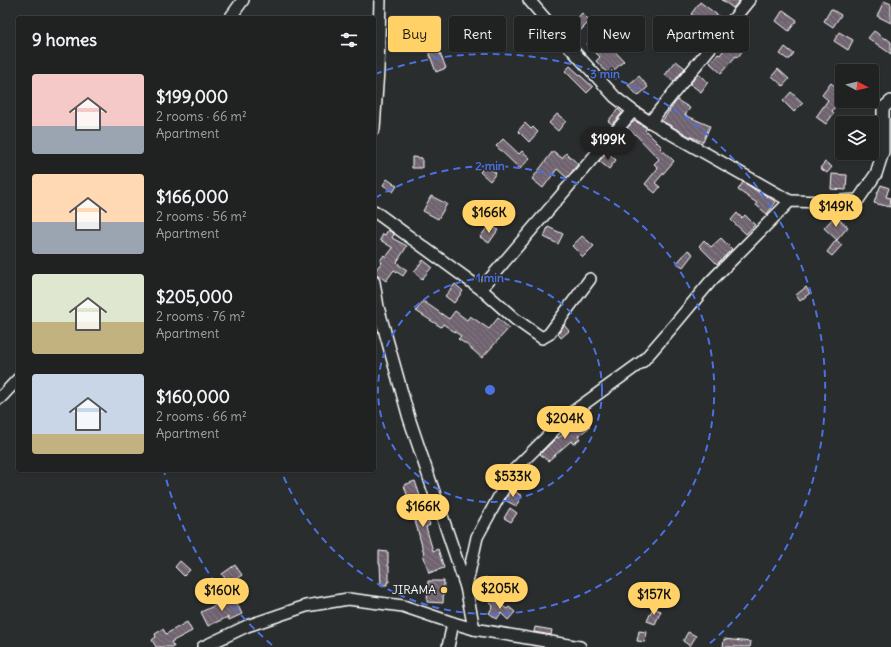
<!DOCTYPE html>
<meta charset="utf-8">
<style>
body{margin:0;font-family:Delius,sans-serif;background:#282a2a;color:#f1f3f6;height:100vh;display:flex;flex-direction:column;font-size:15px;white-space:nowrap}
*{box-sizing:border-box;margin:0}
p{font-size:13px;color:#a2a4a5}
.icon{flex:none;width:22px;height:22px;fill:none;stroke:currentColor;stroke-width:2;stroke-linecap:round;stroke-linejoin:round}
.map{position:relative;flex:1;overflow:hidden}
.drawer{position:absolute;left:16px;top:16px;width:360px;height:456px;display:flex;flex-direction:column;background:#202222;border-radius:4px;box-shadow:0 1px 3px #0004,0 0 0 1px #3d3f40}
.drawer>*{flex:none}
.top-card{position:absolute;left:388px;top:16px;width:380px;height:36px;display:flex;gap:8px}
.needle{width:26px;rotate:97deg}
.buttons{position:absolute;left:835px;top:64px;display:grid;gap:8px}
.buttons a{display:grid;place-items:center;width:44px;height:44px;border-radius:4px;background:#202222;box-shadow:0 1px 3px #0004,0 0 0 1px #3d3f40;font-size:20px}
.price{position:absolute;translate:-50% -34px;padding:0 9px;border-radius:14px;background:#ffd166;color:#111;font-size:13px;line-height:26px;filter:drop-shadow(0 1px 2px #0008)}
.price::after{content:'';position:absolute;left:50%;top:24px;width:12px;height:9px;margin-left:-6px;background:inherit;clip-path:polygon(0 0,100% 0,50% 100%)}
.price.active{background:#222;color:#fff}
ul{padding:0;list-style:none}
li{display:flex;align-items:center;gap:12px;height:100px;padding:0 16px}
li span{display:grid;place-items:center;flex:none;width:112px;height:80px;border-radius:4px;color:#555}
li>.icon{margin-inline-start:auto}
span .icon{width:48px;height:48px;fill:#fffc;stroke-width:1}
li b{font-size:17px}
h2{display:flex;justify-content:space-between;align-items:center;height:48px;padding:0 16px;font-size:17px}
.tag{padding:0 14px;border-radius:4px;background:#202222;box-shadow:0 1px 3px #0004,0 0 0 1px #3d3f40;font-size:14px;line-height:36px}
.tag.active{background:#ffd166;color:#111}
.map>svg:first-child{display:block}
</style>
<div class="map">
<svg width="891" height="647" viewBox="0 0 891 647">
<defs>
<pattern id="building-back-hatch" width="6" height="6" patternUnits="userSpaceOnUse"><rect width="6" height="6" fill="#706370"/><path d="M-1 5l2 2M0 0l6 6M5-1l2 2" fill="none" stroke="#857a85"/></pattern>
</defs>
<rect width="100%" height="100%" fill="#2a2d2e"/>
<filter id="ink" filterUnits="userSpaceOnUse"><feTurbulence type="fractalNoise" baseFrequency=".025" numOctaves="2"/><feDisplacementMap in="SourceGraphic" scale="8" xChannelSelector="R" yChannelSelector="G"/><feConvolveMatrix kernelMatrix="1 2 1 2 8 2 1 2 1" color-interpolation-filters="sRGB"/></filter>
<g filter="url(#ink)">
<g fill="url(#building-back-hatch)" stroke="#fff">
<path d="M722 0H740L733 8Z"/>
<path d="M884 1 891 4V23L877 16Z"/>
<path d="M700 2 724 20 715 31 704 22 703 23 691 14Z"/>
<path d="M831 9 841 15 833 27 824 21Z"/>
<path d="M783 10 797 20 789 31 776 21Z"/>
<path d="M582 13 590 21 575 36 568 28Z"/>
<path d="M678 25 690 34 682 45 670 36Z"/>
<path d="M874 31 885 39 886 38 891 42V54L868 38Z"/>
<path d="M598 32 606 40 605 41 624 61 609 75 596 61 600 57 587 44Z"/>
<path d="M839 32 853 40 848 50 834 41Z"/>
<path d="M734 36 746 46 738 57 736 56 721 73 710 63 718 54 720 55Z"/>
<path d="M435 41 446 68 436 72 426 45Z"/>
<path d="M785 47 794 54 790 59H787L780 54Z"/>
<path d="M676 61 685 68 674 82 665 75Z"/>
<path d="M570 66 593 87 587 93 565 71Z"/>
<path d="M778 69 789 79 783 86 772 76Z"/>
<path d="M698 74 708 82 701 92 690 84Z"/>
<path d="M639 76 648 87 638 96 628 85Z"/>
<path d="M831 83 837 88 835 91 842 96 832 111 834 113 826 124 816 117 828 100 822 95Z"/>
<path d="M791 92 803 103 794 112 783 101Z"/>
<path d="M677 100 690 108 685 115 710 126 703 142 689 136 662 121Z"/>
<path d="M618 109 622 113 612 124 608 121Z"/>
<path d="M557 114 566 121 558 131 549 123Z"/>
<path d="M635 121 647 128 645 130 662 147 660 148 674 161 655 183 660 187 655 193 645 184 658 168 654 164 659 159 636 135 627 128 633 122H634Z"/>
<path d="M525 123 531 129 533 127 538 132 529 142 518 131Z"/>
<path d="M503 139 519 154 522 151 530 158 520 169 496 146Z"/>
<path d="M553 151 562 158 566 153 578 164 567 178 557 169 543 188 532 179Z"/>
<path d="M607 152 616 160 609 169 599 161Z"/>
<path d="M412 157 422 158V168H412Z"/>
<path d="M825 162 832 167 827 173 820 168Z"/>
<path d="M486 165 496 173 490 181 480 172Z"/>
<path d="M832 174 847 175 846 190 831 189Z"/>
<path d="M387 179 397 186 393 192 383 185Z"/>
<path d="M743 182 763 195 764 194 776 202 767 214 756 205 757 203 738 190Z"/>
<path d="M881 185 889 188 886 197 891 198 890 207 874 203 877 194Z"/>
<path d="M431 196 447 204 438 219 423 211Z"/>
<path d="M737 213 742 218 745 215 755 225 746 234 731 220Z"/>
<path d="M835 216 848 227 837 240 824 228Z"/>
<path d="M490 224 498 230 489 243 480 237Z"/>
<path d="M548 227 563 234 558 244 544 237Z"/>
<path d="M388 230 394 234 392 238 407 246 397 262 399 264V265L407 270 403 276 394 270 386 281 374 272 382 262 380 261 384 255 386 257 393 248 380 240 383 234 385 235Z"/>
<path d="M582 236 594 246 583 257 572 246Z"/>
<path d="M721 238 732 249 717 264 699 246 704 240 711 247Z"/>
<path d="M836 240 842 245 832 256 827 252Z"/>
<path d="M688 250 693 254 683 267 677 263Z"/>
<path d="M423 260 432 267 422 279 414 272Z"/>
<path d="M455 284 463 291 454 303 445 296Z"/>
<path d="M806 287 810 293 800 301 796 295Z"/>
<path d="M423 301 449 319 455 311 467 320 470 316 489 329 498 318 509 328 482 358 466 344 458 339 461 336 443 324 441 327 416 311Z"/>
<path d="M564 325 569 331 561 338 558 334Z"/>
<path d="M582 417 590 427 578 436 580 439 573 444 571 441 548 461 540 454 557 437 558 438 577 424 576 423Z"/>
<path d="M415 481 430 525 426 527 433 551 438 549 444 568 429 573 423 554H424L418 531 404 485Z"/>
<path d="M511 489 522 496 516 506 505 500Z"/>
<path d="M510 508 517 513 511 522 504 518Z"/>
<path d="M379 551 388 552V566H389V582H387V585H381L380 564H379Z"/>
<path d="M180 561 190 570 184 576 175 567Z"/>
<path d="M235 565 242 575 229 584 222 574Z"/>
<path d="M486 577 496 587 485 598 475 589Z"/>
<path d="M428 581H444L443 603 427 602Z"/>
<path d="M235 599 242 614 229 620 228 617 208 626 201 612 218 604 219 606Z"/>
<path d="M492 599 507 609 509 607 515 612 508 620 501 613 497 619 489 613 493 606 489 602Z"/>
<path d="M653 608 661 611 655 624 647 621Z"/>
<path d="M187 622 192 631 171 642 174 647H156L152 640 156 637 155 634 163 629 166 634Z"/>
<path d="M535 627 552 630 551 635 534 632Z"/>
<path d="M639 631 647 632 645 642 637 641Z"/>
<path d="M688 632 696 636 690 646 683 641Z"/>
<path d="M724 639 751 642 750 647H723Z"/>
</g>
<g fill="none" stroke-linecap="round" stroke-linejoin="round">
<g stroke="#fff" stroke-width="14">
<g id="minor">
<path d="M529 0 566 43 615 97 633 111 650 122"/>
<path d="M749 0 650 122 790 201"/>
<path d="M230 18 243 0"/>
<path d="M374 129 378 70 380 0"/>
<path d="M374 211 481 289 515 319 542 338 549 334 590 279"/>
<path d="M374 282 378 307 409 418 466 587 474 629"/>
<path d="M481 289 633 111"/>
<path d="M0 398 4 394 18 379"/>
<path d="M466 587 477 537 513 471 570 414 643 361 675 324 710 282 790 201 826 202 858 200 876 174 883 152V108L891 101"/>
<path d="M203 647 247 626 306 606 348 599 403 606 453 623 474 629 580 647"/>
<path d="M448 647 453 623"/>
</g>
</g>
<use href="#minor" stroke="#2a2d2e" stroke-width="11"/>
</g>
</g>
<g fill="none" stroke="#4a71e0" stroke-width="2" stroke-dasharray="7 5">
<circle cx="490" cy="390" r="112"/>
<path d="M375 198A224 224 0 1 1 281 470"/>
<path d="M272 645A336 336 0 0 1 164 471M375 74A336 336 0 0 1 708 645"/>
</g>
<circle fill="#ffd166" stroke="#2a2d2e" stroke-width="1.5" cx="444" cy="590" r="4"/>
<g text-anchor="middle" stroke-width="3" stroke-linejoin="round" paint-order="stroke">
<g font-size="12" fill="#fff" stroke="#2a2d2e" text-anchor="end">
<text x="436" y="594">JIRAMA</text>
</g>
</g>
<circle cx="490" cy="390" r="6" fill="#4a71e0" stroke="#2a2d2e" stroke-width="2"/>
<g font-size="12" text-anchor="middle" font-weight="bold" fill="#4a71e0" stroke="#2a2d2e" stroke-width="3" stroke-linejoin="round" paint-order="stroke">
<text x="605" y="78">3 min</text>
<text x="490" y="170">2 min</text>
<text x="490" y="282">1 min</text>
</g>
</svg>
<div class="buttons">
<a><svg class="needle" viewBox="-14 -14 28 28"><path d="M0-13l5 13h-10z" fill="#e53935"/><path d="M0 13l5-13h-10z" fill="#a2a4a5"/></svg></a>
<a><svg class="icon" aria-label="layers" viewBox="0 0 24 24"><path d="M12 4l9 5-9 5-9-5zM3 14l9 5 9-5"/></svg></a>
</div>
<b class="price active" style="left:608px;top:161px">$199K</b>
<b class="price" style="left:836px;top:228px">$149K</b>
<b class="price" style="left:489px;top:234px">$166K</b>
<b class="price" style="left:565px;top:440px">$204K</b>
<b class="price" style="left:513px;top:498px">$533K</b>
<b class="price" style="left:423px;top:528px">$166K</b>
<b class="price" style="left:500px;top:610px">$205K</b>
<b class="price" style="left:222px;top:612px">$160K</b>
<b class="price" style="left:654px;top:616px">$157K</b>
<div class="top-card">
<a class="tag active">Buy</a>
<a class="tag">Rent</a>
<a class="tag">Filters</a>
<a class="tag">New</a>
<a class="tag">Apartment</a>
</div>
<section class="drawer">
<h2>9 homes<svg class="icon" aria-label="filters" viewBox="0 0 24 24"><path d="M4 7h16M4 17h16"/><circle cx="9" cy="7" r="2"/><circle cx="15" cy="17" r="2"/></svg></h2>
<ul>
<li><span style="background:linear-gradient(#f6c9c9 65%,#9aa5b1 0)"><svg class="icon" aria-label="home" viewBox="0 0 24 24"><path d="M3 11l9-7 9 7M6 9v11h12V9"/></svg></span><div><b>$199,000</b><p>2 rooms · 66 m²</p><p>Apartment</p></div></li>
<li><span style="background:linear-gradient(#ffd9b3 60%,#9aa5b1 0)"><svg class="icon" aria-label="home" viewBox="0 0 24 24"><path d="M3 11l9-7 9 7M6 9v11h12V9"/></svg></span><div><b>$166,000</b><p>2 rooms · 56 m²</p><p>Apartment</p></div></li>
<li><span style="background:linear-gradient(#dfe7d0 60%,#c2b280 0)"><svg class="icon" aria-label="home" viewBox="0 0 24 24"><path d="M3 11l9-7 9 7M6 9v11h12V9"/></svg></span><div><b>$205,000</b><p>2 rooms · 76 m²</p><p>Apartment</p></div></li>
<li><span style="background:linear-gradient(#c9d6e8 75%,#c2b280 0)"><svg class="icon" aria-label="home" viewBox="0 0 24 24"><path d="M3 11l9-7 9 7M6 9v11h12V9"/></svg></span><div><b>$160,000</b><p>2 rooms · 66 m²</p><p>Apartment</p></div></li>
</ul>
</section>
</div>
